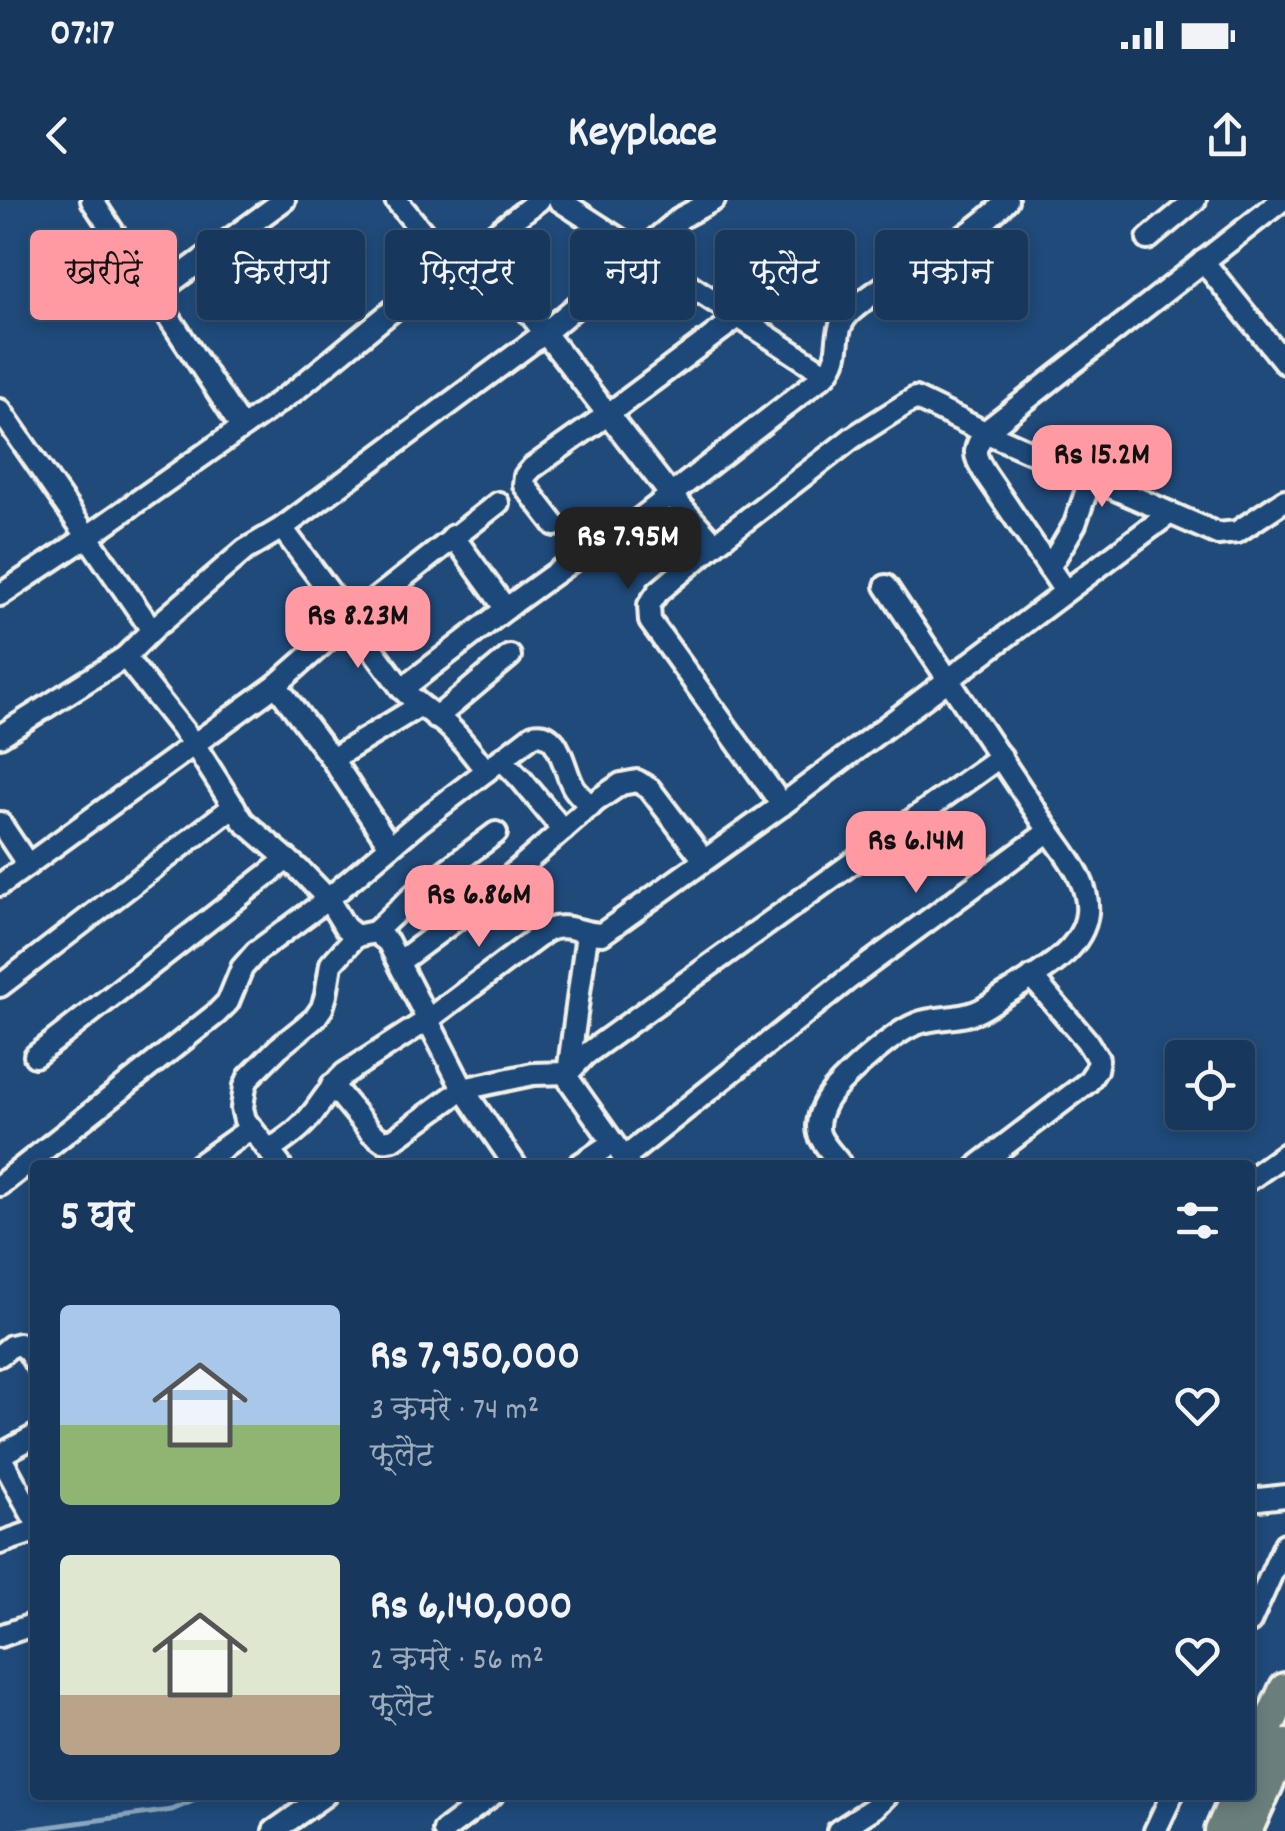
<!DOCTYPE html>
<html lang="hi">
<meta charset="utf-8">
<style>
body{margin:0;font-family:Dekko,"Playpen Sans Deva",sans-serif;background:#244365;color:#f1f3f6;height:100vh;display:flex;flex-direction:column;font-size:38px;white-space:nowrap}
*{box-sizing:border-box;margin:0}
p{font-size:32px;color:#9eacbb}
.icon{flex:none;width:55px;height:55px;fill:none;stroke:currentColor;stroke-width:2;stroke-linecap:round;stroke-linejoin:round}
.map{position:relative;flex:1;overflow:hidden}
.details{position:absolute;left:30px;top:960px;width:1225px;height:640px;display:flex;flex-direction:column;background:#17385c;border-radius:10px;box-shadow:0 5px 15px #0003,0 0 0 2px #365272}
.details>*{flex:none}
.guide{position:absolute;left:30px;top:30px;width:1225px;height:90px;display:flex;gap:20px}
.controls{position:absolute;left:1165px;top:840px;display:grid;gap:20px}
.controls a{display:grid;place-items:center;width:90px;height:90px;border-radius:10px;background:#17385c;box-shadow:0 5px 15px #0003,0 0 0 2px #365272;font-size:50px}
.price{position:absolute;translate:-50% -85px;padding:0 22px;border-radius:20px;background:#ff9aa2;color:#111;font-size:32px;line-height:65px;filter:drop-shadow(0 2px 5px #0008)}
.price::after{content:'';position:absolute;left:50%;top:60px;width:30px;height:22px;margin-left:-15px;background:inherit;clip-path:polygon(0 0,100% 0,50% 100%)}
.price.current{background:#222;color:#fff}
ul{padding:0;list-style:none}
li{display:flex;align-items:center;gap:30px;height:250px;padding:0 30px}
li span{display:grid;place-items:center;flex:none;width:280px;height:200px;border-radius:10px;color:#555}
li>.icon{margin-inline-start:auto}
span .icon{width:120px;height:120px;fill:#fffc;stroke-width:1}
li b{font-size:42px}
h2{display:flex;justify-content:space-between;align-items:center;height:120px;padding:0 30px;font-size:42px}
.pill{padding:0 35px;border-radius:10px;background:#17385c;box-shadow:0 5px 15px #0003,0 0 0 2px #365272;font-size:35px;line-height:90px}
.pill.current{background:#ff9aa2;color:#111}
.status{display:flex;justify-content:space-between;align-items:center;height:70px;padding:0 50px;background:#17385c;direction:ltr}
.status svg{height:28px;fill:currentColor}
header{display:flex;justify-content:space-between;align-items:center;height:130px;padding:0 30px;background:#17385c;font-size:45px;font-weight:700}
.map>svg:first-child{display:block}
</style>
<div class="status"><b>07:17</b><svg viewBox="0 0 49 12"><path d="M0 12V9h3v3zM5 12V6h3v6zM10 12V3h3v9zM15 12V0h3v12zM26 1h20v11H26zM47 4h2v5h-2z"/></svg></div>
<header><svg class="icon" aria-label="back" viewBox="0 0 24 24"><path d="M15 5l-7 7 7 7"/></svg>Keyplace<svg class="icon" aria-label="share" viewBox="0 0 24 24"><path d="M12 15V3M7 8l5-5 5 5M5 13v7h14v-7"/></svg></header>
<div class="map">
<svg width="1285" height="1631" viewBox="0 0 1285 1631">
<rect width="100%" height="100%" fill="#1f4a7a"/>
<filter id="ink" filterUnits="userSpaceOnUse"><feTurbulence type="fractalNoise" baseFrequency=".01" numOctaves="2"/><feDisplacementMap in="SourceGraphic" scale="20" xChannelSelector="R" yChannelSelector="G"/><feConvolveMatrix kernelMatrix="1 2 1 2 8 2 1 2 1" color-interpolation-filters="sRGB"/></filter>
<g filter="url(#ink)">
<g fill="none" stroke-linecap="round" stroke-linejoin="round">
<path stroke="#8aa7bd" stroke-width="5" d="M18 1631 172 1610 207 1595"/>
<g stroke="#f4f1e8" stroke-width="28">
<g id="minor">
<path d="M92 0 241 227"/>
<path d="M396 0 449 64 478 47 539 0"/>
<path d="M559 0 826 174"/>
<path d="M1148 39 1195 0"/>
<path d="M478 47 670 294 715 344"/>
<path d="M1203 61 1285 163"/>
<path d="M154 95 284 0"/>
<path d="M0 210 152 430 125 457 194 544 243 621 302 672 328 699 345 727 356 736 375 732 388 742 463 889 515 965"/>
<path d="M555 325 524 285 525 276 532 268 607 215 738 117"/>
<path d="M282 328 402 489C417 504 432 513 448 526 462 539 474 555 486 571"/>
<path d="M453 336 506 409"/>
<path d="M1049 368 1075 324 1091 278"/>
<path d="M1065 391 984 272C973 253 973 251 985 232L1282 0"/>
<path d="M0 395 87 337 297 189 449 64"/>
<path d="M152 430 245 350 282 328 546 132 682 17 714 0"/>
<path d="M276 485 332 559 390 646"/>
<path d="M402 489 515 402 590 348 631 326 826 174C848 148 826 130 856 107 903 67 965 46 1007 0"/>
<path d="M436 518 510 456"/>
<path d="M0 536 125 457"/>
<path d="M332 559 419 506"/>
<path d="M501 559 520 578 563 630"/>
<path d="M782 605 650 421 649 405 658 392 715 344 852 238 915 198 985 232 1218 334 1237 332 1285 300"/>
<path d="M0 623 28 665"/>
<path d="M0 685 276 485 358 413 498 303"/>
<path d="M375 732 416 693 496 633"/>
<path d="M399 762 485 698 596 601 621 584 637 581 650 589 704 660"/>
<path d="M0 786 234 606"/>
<path d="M35 856 287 659"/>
<path d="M332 885 371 932 383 941 394 939 463 889 533 874 568 873 587 734"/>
<path d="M270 950C286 939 302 928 313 913 324 899 331 886 344 874L429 819 546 731C565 721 581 734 602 734L782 605 1170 313"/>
<path d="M624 958 847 780 1049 631 886 386"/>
<path d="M199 965 251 928"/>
<path d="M280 965 245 920 242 908 245 886 249 877 278 848 315 818 322 808 326 795 331 764 356 736"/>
<path d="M579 965 612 943"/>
<path d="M629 965 569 880 568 873 585 855 1001 556"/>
<path d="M841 965C835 956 822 944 819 934 815 920 824 902 833 891 850 872 893 833 916 824 935 816 957 820 976 812 987 808 998 798 1009 792 1038 774 1083 751 1087 713 1090 682 1065 654 1049 631"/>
<path d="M979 965 1088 882 1096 870 1098 859 1086 840 1032 777"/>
<path d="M1250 979 1285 954"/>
<path d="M0 985 216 814 228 802 242 768 256 752 328 699 417 624 533 535C561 528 563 571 574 588 578 594 585 600 590 607"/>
<path d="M0 1155 11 1146 19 1144 28 1151 35 1163"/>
<path d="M0 1255 35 1236"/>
<path d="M0 1256 35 1320"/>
<path d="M1250 1300 1285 1296"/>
<path d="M0 1343 35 1331"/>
<path d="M1250 1422 1285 1344"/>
<path d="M0 1436 35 1424"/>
<path d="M274 1631 325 1595"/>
<path d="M444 1631 492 1595"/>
<path d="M838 1631 875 1607 887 1595"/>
<path d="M1155 1631 1172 1595"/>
</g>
</g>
<g stroke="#f4f1e8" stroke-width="38">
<g id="highway">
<path d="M1250 1567 1285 1489"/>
<path d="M1221 1631 1237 1595"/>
<path d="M1246 1631 1285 1545"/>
</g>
</g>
<use href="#minor" stroke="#1f4a7a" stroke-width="20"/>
<use href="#highway" stroke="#6b7f7c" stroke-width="30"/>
</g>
</g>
</svg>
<div class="controls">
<a><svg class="icon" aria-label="locate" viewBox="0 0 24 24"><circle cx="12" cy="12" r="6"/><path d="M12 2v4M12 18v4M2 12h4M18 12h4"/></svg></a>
</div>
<b class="price" style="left:1102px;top:310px">Rs 15.2M</b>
<b class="price current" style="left:628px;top:392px">Rs 7.95M</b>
<b class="price" style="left:358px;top:471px">Rs 8.23M</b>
<b class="price" style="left:916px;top:696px">Rs 6.14M</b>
<b class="price" style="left:479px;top:750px">Rs 6.86M</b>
<div class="guide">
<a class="pill current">खरीदें</a>
<a class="pill">किराया</a>
<a class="pill">फ़िल्टर</a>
<a class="pill">नया</a>
<a class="pill">फ़्लैट</a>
<a class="pill">मकान</a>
</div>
<section class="details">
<h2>5 घर<svg class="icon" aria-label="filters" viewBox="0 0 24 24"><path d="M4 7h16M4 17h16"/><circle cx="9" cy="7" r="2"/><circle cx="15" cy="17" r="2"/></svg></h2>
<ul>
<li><span style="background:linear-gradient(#a9c7e8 60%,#8fb573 0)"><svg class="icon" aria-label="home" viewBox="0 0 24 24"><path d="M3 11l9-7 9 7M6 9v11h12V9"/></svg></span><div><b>Rs 7,950,000</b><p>3 कमरे · 74 m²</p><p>फ़्लैट</p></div><svg class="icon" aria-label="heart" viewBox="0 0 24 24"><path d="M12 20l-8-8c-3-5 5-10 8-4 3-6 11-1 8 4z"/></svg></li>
<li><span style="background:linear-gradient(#dfe7d0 70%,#b9a48a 0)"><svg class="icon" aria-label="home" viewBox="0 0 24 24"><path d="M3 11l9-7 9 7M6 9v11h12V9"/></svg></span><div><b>Rs 6,140,000</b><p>2 कमरे · 56 m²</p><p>फ़्लैट</p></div><svg class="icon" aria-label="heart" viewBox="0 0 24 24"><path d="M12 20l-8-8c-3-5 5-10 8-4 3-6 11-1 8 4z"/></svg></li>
</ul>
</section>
</div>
